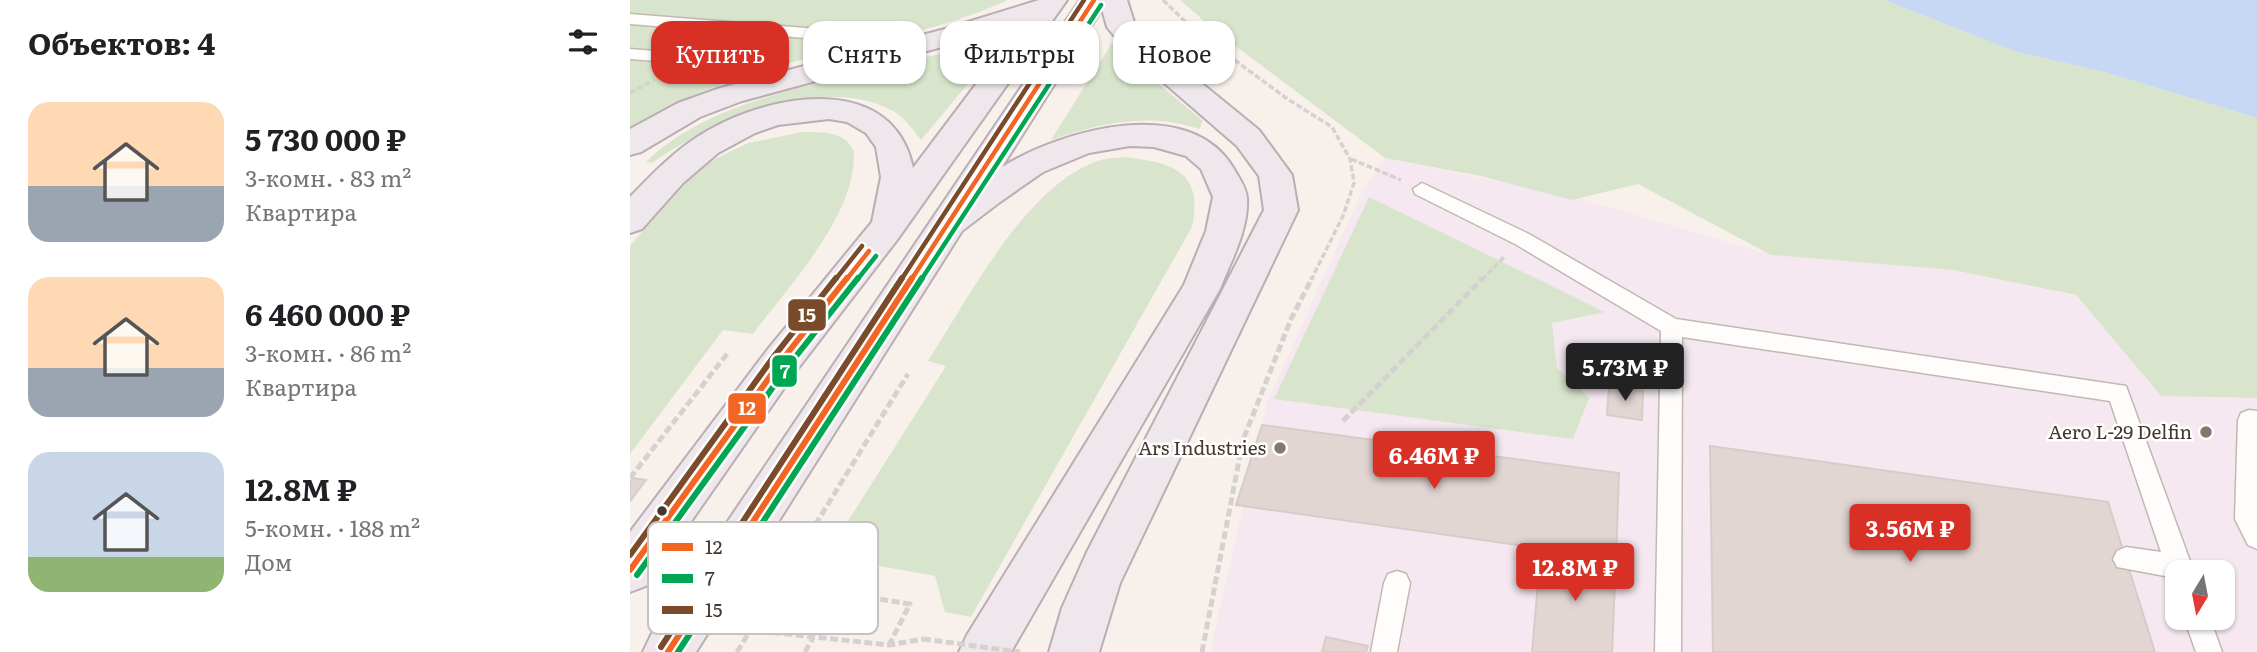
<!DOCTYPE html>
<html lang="ru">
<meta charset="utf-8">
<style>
body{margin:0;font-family:Literata,serif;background:#f6f6f6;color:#202124;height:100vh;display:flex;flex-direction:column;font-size:26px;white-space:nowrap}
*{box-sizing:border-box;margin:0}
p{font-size:23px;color:#757577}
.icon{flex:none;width:38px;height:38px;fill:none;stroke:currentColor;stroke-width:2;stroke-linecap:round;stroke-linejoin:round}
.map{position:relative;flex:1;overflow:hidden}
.details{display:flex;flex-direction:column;background:#fff;width:630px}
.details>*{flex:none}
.top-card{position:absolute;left:21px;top:21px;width:665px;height:63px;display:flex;gap:14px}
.needle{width:46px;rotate:190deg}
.tools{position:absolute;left:1535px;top:560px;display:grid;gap:14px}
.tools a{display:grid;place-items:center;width:70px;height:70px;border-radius:14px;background:#fff;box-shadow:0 2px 5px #0004;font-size:35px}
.price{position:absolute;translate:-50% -60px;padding:0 16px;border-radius:7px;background:#d93025;color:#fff;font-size:23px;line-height:46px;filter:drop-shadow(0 2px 4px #0008)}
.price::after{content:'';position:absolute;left:50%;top:42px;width:21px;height:16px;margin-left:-10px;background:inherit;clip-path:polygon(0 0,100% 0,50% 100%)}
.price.active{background:#222;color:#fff}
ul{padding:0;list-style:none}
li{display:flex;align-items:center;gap:21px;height:175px;padding:0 28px}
li span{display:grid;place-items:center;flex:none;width:196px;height:140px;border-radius:21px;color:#555}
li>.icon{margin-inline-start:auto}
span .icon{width:84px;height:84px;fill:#fffc;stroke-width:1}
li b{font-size:30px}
h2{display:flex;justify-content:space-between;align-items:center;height:84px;padding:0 28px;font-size:30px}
.pill{padding:0 24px;border-radius:21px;background:#fff;box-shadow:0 2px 5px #0004;font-size:24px;line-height:63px}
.pill.active{background:#d93025;color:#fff}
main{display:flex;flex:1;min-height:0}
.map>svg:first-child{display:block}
</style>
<main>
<section class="details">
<h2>Объектов: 4<svg class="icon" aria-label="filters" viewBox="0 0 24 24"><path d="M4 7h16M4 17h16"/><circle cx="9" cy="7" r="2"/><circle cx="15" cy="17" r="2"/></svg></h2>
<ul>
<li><span style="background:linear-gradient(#ffd9b3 60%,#9aa5b1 0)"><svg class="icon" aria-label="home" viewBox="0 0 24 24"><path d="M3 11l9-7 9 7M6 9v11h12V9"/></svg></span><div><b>5 730 000 ₽</b><p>3-комн. · 83 m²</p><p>Квартира</p></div></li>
<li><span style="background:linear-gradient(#ffd9b3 65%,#9aa5b1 0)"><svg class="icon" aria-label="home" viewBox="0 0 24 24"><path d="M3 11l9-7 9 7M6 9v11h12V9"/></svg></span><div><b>6 460 000 ₽</b><p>3-комн. · 86 m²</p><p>Квартира</p></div></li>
<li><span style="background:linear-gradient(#c9d6e8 75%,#8fb573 0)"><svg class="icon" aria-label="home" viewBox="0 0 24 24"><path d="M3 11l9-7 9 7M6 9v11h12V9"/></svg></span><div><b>12.8M ₽</b><p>5-комн. · 188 m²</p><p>Дом</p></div></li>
</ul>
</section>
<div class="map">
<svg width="1627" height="652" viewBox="0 0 1627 652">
<rect width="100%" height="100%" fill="#f8f0eb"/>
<path fill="#f5e8f0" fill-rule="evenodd" d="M755 158 948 198 1141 255 1323 270 1446 296 1531 396 1627 398V652H580L637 403 730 196ZM1547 572H1592V618H1547Z"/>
<g fill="#d8e5cc">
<path d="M0 0H378C258 55 107 52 0 133Z"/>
<path d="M550 0H1254L1387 52 1474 72 1627 118V398L1531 396 1446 295 1323 270 1141 255 1008 184 942 200 850 176 755 158 588 33Z"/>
<path d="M376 38 291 140C283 130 276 119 265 112 196 71 80 122 22 163L16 162C72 107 161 90 235 72 282 61 329 49 376 38Z"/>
<path d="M485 38 498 58 573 121 569 129C519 112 470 123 421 140Z"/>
<path d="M172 132C192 132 216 131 224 152 226 216 160 284 123 334L93 330 0 454V246L47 189 83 160 118 143Z"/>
<path d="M495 157C543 163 574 171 562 227L341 617 315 612 305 576 216 560 208 537 316 366 298 361C338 299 396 185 468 161 476 158 486 158 495 157Z"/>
<path d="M739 197 975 312 922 323 927 368 959 398 943 439 644 399Z"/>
</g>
<path fill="#c6d8f4" d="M1254 0H1627V118L1474 72 1387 52Z"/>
<g fill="#e2d6d3" stroke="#d7ccc8" stroke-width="2">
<path d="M979 387 1013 391 1012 420 977 415Z"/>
<path d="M632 425 989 473 986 559 606 505Z"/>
<path d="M1080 446 1478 502 1525 652H1083Z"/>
<path d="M3 478 16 480 0 501V482Z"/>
<path d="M911 549 986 559 982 652H902Z"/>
<path d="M696 637 738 646 736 652H692Z"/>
</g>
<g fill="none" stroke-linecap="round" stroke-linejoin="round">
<g stroke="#c2b8b1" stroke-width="3">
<g id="service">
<path d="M0 14 288 37 296 42 288 47 0 24Z"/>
<path d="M0 49 51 53 59 58 51 63 0 59Z"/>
<path d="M792 183 899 234 1046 319 1496 386 1564 572H1547V583L1540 577 1487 567 1483 559 1487 551 1496 547 1531 552 1480 401 1052 337 1051 652H1025L1031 331 885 244 785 194 783 189Z"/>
<path d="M1619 410 1627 411V549L1618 545 1605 519 1608 420 1611 413Z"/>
<path d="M767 571 776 574 780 583 767 652H741L754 583 758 574Z"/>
<path d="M1554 618H1580L1592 652H1566Z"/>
</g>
</g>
<g stroke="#baadb3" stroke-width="4">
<g id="primary">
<path d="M409 0H437L267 240 166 371 16 586 0 592V532L138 349 242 222 251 177 246 147 236 133 217 122 199 119 148 125 125 133 88 153 53 183 12 229 0 233V197C23 173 47 148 77 131 142 93 263 72 283 168L390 26 112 101 70 117 11 152 0 155V129L48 103 90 88 315 29Z"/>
<path d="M450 0H497L505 25 515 37 629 130 662 175 668 210 490 583 469 652H419L432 608 457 552 634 210 629 176 607 146 495 49 477 27 472 9 372 167C431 130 560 93 604 169 609 178 616 187 617 198 619 229 601 261 590 289L381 652H329L337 635 554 285 576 231 583 197 571 169 556 156 524 147 500 146 459 153 413 172 370 202 332 231 66 652H13L21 635Z"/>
</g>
</g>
<g stroke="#d6d1d0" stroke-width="3.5" stroke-dasharray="6 2.5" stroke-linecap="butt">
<path d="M533 0 564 30 656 98 702 127 720 159 724 183 713 216 681 280"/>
<path d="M0 93 24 80"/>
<path d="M721 159 771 180"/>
<path d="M852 280 874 257"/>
</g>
<g stroke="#d6d1d0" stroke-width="5" stroke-dasharray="8 3.5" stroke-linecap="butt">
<path d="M713 421 853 278"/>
<path d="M0 478 97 354"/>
<path d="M148 583 280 604 259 645"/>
<path d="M120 630 259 645 293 639"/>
<path d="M107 652 278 374"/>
<path d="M175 652 183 638"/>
<path d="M572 652 613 440 661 319 682 278"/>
</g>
<use href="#service" fill="#fefdfc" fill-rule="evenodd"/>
<use href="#primary" fill="#eee8ed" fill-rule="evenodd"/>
<path stroke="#d6d1d0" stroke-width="5" stroke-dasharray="8 3.5" stroke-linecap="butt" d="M293 639 390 652"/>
<g stroke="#fff" stroke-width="9">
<g id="bus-1-far1">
<path d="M216 280 239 251"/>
<path d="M281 280 464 0"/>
</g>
</g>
<g stroke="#fff" stroke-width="11">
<g id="bus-1">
<path d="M0 570 152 360 217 278"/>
<path d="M38 652 282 278"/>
</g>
</g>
<g stroke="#fff" stroke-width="9">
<g id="bus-2-far1">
<path d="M227 280 246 256"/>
<path d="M291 280 471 5"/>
</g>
</g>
<g stroke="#fff" stroke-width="11">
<g id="bus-2">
<path d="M7 575 159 365 228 278"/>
<path d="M48 652 292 278"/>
</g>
</g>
<g stroke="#fff" stroke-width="9">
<g id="bus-3-far1">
<path d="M205 280 232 246"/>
<path d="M271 280 454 0"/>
</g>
</g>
<g stroke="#fff" stroke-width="11">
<g id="bus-3">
<path d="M0 555 145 355 206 278"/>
<path d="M31 647 272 278"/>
</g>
</g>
<use href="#bus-1-far1" stroke="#f26522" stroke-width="4.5"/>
<use href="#bus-1" stroke="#f26522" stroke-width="6"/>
<use href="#bus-2-far1" stroke="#00a651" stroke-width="4.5"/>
<use href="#bus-2" stroke="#00a651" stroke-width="6"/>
<use href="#bus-3-far1" stroke="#7a4b2a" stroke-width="4.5"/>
<use href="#bus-3" stroke="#7a4b2a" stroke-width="6"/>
</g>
<g fill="#837870" stroke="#fff" stroke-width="2.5">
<circle cx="1576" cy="432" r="7"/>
<circle cx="650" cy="448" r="7"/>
</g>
<circle fill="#44372d" stroke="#fff" stroke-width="2.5" cx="32" cy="511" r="6"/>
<g text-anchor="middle" stroke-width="5" stroke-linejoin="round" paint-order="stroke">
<g font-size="19" fill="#44372d" stroke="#fff" text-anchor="end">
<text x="1562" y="439">Aero L-29 Delfin</text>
<text x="636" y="455">Ars Industries</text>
</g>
</g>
<rect x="18" y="522" width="230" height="112" rx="10" fill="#fff" stroke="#c7c3c0" stroke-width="2"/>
<rect x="32" y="543" width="31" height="8" fill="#f26522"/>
<rect x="32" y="574" width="31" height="9" fill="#00a651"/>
<rect x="32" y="606" width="31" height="8" fill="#7a4b2a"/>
<g font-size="19" fill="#44372d">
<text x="75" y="554">12</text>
<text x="75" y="585">7</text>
<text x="75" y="617">15</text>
</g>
<g stroke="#fff" stroke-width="2.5">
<rect x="157" y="298" width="40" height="34" rx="7" fill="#7a4b2a"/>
<rect x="141" y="354" width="27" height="34" rx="7" fill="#00a651"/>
<rect x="97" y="392" width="40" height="33" rx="7" fill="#f26522"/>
</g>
<g font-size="19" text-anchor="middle" font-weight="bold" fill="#fff">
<text x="177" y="322">15</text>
<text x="155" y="378">7</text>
<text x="117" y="415">12</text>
</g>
</svg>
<div class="tools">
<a><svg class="needle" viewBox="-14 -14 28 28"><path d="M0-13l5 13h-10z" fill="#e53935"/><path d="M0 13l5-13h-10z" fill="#757577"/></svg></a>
</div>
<b class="price active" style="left:995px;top:403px">5.73M ₽</b>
<b class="price" style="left:804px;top:491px">6.46M ₽</b>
<b class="price" style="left:1280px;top:564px">3.56M ₽</b>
<b class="price" style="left:945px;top:603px">12.8M ₽</b>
<div class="top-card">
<a class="pill active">Купить</a>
<a class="pill">Снять</a>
<a class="pill">Фильтры</a>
<a class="pill">Новое</a>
</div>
</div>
</main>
